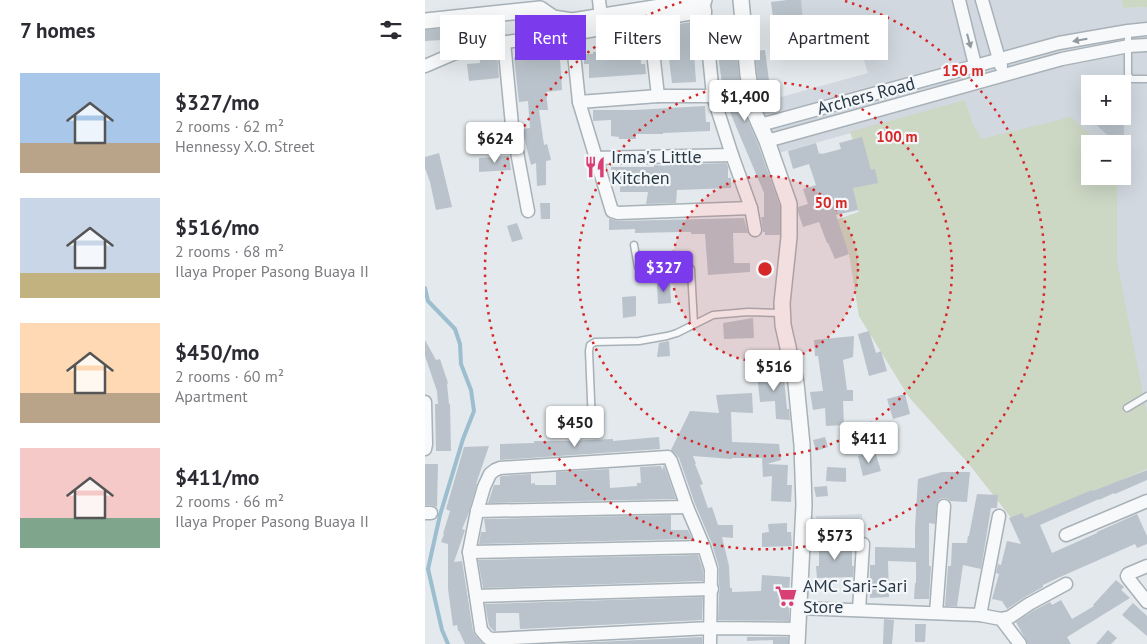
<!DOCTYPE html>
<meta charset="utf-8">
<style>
body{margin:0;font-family:"PT Sans",sans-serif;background:#f2f2f3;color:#2b2b33;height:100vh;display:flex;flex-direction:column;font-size:19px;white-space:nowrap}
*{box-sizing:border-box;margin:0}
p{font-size:16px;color:#7c7c81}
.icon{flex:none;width:28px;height:28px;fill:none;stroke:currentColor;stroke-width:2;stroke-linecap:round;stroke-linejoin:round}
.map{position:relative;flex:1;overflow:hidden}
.details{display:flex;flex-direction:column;background:#fff;width:425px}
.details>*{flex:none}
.hud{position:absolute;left:15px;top:15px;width:475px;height:45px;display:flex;gap:10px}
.controls{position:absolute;left:656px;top:75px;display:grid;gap:10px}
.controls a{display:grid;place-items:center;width:50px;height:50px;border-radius:0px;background:#fff;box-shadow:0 5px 20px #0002;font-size:25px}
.price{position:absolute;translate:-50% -42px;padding:0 11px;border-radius:5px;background:#fff;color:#222;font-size:16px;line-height:32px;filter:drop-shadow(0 1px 2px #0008)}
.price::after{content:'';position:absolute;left:50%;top:30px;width:15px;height:11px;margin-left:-8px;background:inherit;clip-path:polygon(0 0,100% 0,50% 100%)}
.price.on{background:#7c3aed;color:#fff}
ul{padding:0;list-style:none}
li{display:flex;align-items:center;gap:15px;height:125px;padding:0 20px}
li span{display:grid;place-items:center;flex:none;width:140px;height:100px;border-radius:0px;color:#555}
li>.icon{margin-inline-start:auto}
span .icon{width:60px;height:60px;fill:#fffc;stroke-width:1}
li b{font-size:21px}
h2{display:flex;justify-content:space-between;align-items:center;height:60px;padding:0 20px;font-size:21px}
.chip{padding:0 18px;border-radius:0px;background:#fff;box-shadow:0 5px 20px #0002;font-size:18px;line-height:45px}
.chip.on{background:#7c3aed;color:#fff}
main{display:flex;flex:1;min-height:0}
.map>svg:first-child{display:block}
</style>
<main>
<section class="details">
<h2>7 homes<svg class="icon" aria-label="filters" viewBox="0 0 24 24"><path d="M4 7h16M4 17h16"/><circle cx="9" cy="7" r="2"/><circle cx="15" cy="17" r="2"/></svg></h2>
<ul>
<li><span style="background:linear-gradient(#a9c7e8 70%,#b9a48a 0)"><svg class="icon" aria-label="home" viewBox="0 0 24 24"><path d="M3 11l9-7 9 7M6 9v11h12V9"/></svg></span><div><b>$327/mo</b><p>2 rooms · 62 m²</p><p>Hennessy X.O. Street</p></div></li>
<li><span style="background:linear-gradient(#c9d6e8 75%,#c2b280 0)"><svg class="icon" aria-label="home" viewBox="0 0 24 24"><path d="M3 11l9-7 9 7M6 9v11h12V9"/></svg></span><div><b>$516/mo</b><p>2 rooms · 68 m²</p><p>Ilaya Proper Pasong Buaya II</p></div></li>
<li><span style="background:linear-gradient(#ffd9b3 70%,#b9a48a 0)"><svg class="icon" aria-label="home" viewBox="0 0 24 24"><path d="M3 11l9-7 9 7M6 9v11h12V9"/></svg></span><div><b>$450/mo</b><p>2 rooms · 60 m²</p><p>Apartment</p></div></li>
<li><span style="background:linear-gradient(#f6c9c9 70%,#7fa58c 0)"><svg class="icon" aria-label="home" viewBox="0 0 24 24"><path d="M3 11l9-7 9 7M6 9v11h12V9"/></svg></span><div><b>$411/mo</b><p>2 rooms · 66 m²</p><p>Ilaya Proper Pasong Buaya II</p></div></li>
</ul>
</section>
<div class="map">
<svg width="722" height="644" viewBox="0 0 722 644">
<rect width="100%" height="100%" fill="#e3e9ec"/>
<g fill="#d1d8df" fill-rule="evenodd">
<path d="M373 0H696L698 8 722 7V469L588 520 544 464 484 397 434 316 424 253 411 220 434 212 422 180 440 174 426 133 354 153 334 103 443 73 425 16 377 27ZM665 84H698V116H665ZM665 144H698V176H665Z"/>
<path d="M437 514V539H389L391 516Z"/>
</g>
<g fill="#ccd7c4">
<path d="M696 0H722V7L698 8Z"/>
<path d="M540 100 547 122 556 139 646 117 676 144H665V176H692V262L722 414V469L611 518 588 520 544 464 484 397 434 316 424 253 411 220 434 212 422 180 440 174 425 132Z"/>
</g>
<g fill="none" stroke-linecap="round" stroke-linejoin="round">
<path stroke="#9cbecf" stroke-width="4" d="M0 288 3 301 30 329 35 344 36 364 46 390 49 411 38 439 15 515 3 569 17 630 23 644"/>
</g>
<g fill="#bac3cb">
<path d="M362 0H376L378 22 369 23V38L355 37 356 17 348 18 346 2Z"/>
<path d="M267 22 271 82 247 83 240 26Z"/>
<path d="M309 22 314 76 321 116 333 144 355 206V235H340V232H338L336 217H339V193L305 112H302L300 106 289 24Z"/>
<path d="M59 24V32L49 33V38L0 41V30Z"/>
<path d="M197 37 198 51 216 50V64H220L221 74 164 78V64H159V54H168V52H184L183 38Z"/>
<path d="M134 43 137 90 121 92 123 110H114L119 145 122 144 126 160 121 161V185L112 186 111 163 106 165 97 129 105 128 103 101 94 102 89 57H105V53L120 52 119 45Z"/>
<path d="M340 50 346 96 337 97 332 74 330 51Z"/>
<path d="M72 52 74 78 44 81 42 64 55 63 54 55Z"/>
<path d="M280 106 281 122H285V131L238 133V134H211V139H194V137L186 136V120L168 121V110H210Z"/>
<path d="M662 116H699V150L698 149V144H692Z"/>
<path d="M437 137 446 170 450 169 453 183 428 188 433 210 411 215 424 254 410 259 403 243H402L394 222 378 227 373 212V207L383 204 378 189 391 185 384 164 368 169 363 151 391 143 394 154 396 153 397 154 416 149 414 143Z"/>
<path d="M14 153 27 207 11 210 5 182 0 168V157Z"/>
<path d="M84 156 86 170 54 172V158Z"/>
<path d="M301 163 303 167V178H306V188L252 190 251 203 221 204 223 192H195V177H186V167H229V165L240 166V165Z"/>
<path d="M115 203H125V219H116Z"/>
<path d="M184 218 193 221 319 218 323 233H308L309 263H325V272L283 275 280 234H266V232H256L210 233V229L184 230Z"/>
<path d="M92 223 98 239 87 242 82 226Z"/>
<path d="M245 282 246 303 233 304 232 284Z"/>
<path d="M211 296V316L198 318 197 297Z"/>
<path d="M328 318 329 338 299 339 298 323Z"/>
<path d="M444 331 451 353 456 351 462 371 444 376 433 334Z"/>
<path d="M429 336 428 357 418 360 422 390H428V401H418L419 425 401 426 400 408 388 410 385 392 398 391 393 356H390L389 340Z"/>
<path d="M0 340 11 360 15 359 23 383 22 384 24 404H25L26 451H11L10 404H13L12 391 0 356Z"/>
<path d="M244 341 245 356 232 357 234 343Z"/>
<path d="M358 369 362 409H364L365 420 351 419 350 401 335 402 332 374Z"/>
<path d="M327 393 328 413 306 412 307 442 354 444 356 460 342 464 363 465 362 485H367L366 502 346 501 347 476 338 477 337 458H307V459L268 456 271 464H270L278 484 275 485 283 508 287 507 293 525H308V538L297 537 304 566 305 588H307V592L336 591 337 575 365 577 363 608H364V621L293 620 294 593 295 589 294 585V567L287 544 270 504 254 458 246 450 265 411 294 413 291 395Z"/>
<path d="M480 394 485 414 468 419 462 399Z"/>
<path d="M234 437 235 449 75 460V444L109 443V441H141L188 439V441Z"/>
<path d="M400 437 403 447 391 451 388 440Z"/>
<path d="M64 446 51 484H52L43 515 37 529 40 530 29 562 37 561 48 631 50 635 58 644H40L34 631H33L32 625 28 626 23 589V544L16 542 19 534H18L25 511 21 509 39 447Z"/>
<path d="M450 451 456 471 438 476 433 456Z"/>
<path d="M0 464H13L12 507 6 505H0Z"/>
<path d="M239 465 251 499 63 503 69 485H75V477L77 476 106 474V484L110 483V485H131V472L184 469 185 488 212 486V483H216L215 467 236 466 237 470Z"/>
<path d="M402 467 421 468V482L401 481Z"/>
<path d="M722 470V480L690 494 689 493 674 500V499L615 525 627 553 672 533V532L712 514 722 536V544L712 548 710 544 635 577 618 585V587L600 597 582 609 577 601 567 599 574 574 571 573 573 564 576 565 582 541 596 544 584 518 597 513 600 518 667 490 668 491Z"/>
<path d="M517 472H545L542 502 525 501 523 499 519 498 515 499 512 502 510 524 504 523V566H506L504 599H489L490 583H491V562L463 561 464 597 445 598V565H450V547L490 548V527L493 479Z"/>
<path d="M402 486 403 496 391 497 389 487Z"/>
<path d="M552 494 573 495 572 508H566L556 569 538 565 532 606H520L523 566H526L527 543H542L543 536H544Z"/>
<path d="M246 515V530H263L267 539 54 544 56 532H61L59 519Z"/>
<path d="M362 523V532H366L367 546 337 547V533L344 532 343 524Z"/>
<path d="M394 543H427V566H429L428 577 392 578 391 566H394Z"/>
<path d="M273 555 278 570V581L58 588 53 560Z"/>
<path d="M691 580 699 587 696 590 705 598 642 637 646 644H603L591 622 608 611 625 602 627 605 636 600 647 619 669 606 668 605Z"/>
<path d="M278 597 277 620 95 629 94 613H71V631H69L64 626 60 604Z"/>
<path d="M708 603 722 616V636L697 615Z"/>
<path d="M459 619 469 620 467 644H458Z"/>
<path d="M490 624H501L500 642H490Z"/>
<path d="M683 630 692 638 686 644H671Z"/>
<path d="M277 637V644H130Z"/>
<path d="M322 637H363V644H348V640L322 641Z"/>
</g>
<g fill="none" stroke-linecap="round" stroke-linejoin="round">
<g stroke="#a7b1b7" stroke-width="9">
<g id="service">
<path d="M703 31V75L706 79H722"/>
<path d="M209 245 213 267 215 269 258 265 263 266 266 269 269 324"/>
<path d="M702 408 722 396"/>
<path d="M167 424 164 351 165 345 170 342 214 341 242 336 252 333 288 315 323 312 357 313"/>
</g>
</g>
<g stroke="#a7b1b7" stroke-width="15">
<g id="minor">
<path d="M174 0 176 17"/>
<path d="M534 0 552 73"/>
<path d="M557 0 576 66"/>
<path d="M279 4 288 96 307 155 326 208 330 230"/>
<path d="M204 32C212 31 221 27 226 34L233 96"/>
<path d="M147 34 154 102 187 211 193 213 326 208"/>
<path d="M79 42 87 125 103 211"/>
<path d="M0 66 28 54 59 45 134 35 147 34 280 11"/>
<path d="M154 102 233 96H288"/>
<path d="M335 125 634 43 703 31 722 29"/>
<path d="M342 141 637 59 704 46 722 45"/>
<path d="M170 158 307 155"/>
<path d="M0 402 1 444 0 449"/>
<path d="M52 511 262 507"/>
<path d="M0 513H6"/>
<path d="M641 535 722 501"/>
<path d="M44 552 279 547"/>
<path d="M722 566 703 574 702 576 703 578 722 602"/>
<path d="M51 596 287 589"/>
<path d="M373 608 555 615 576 619 595 644"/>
<path d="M434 610 438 544"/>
<path d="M511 613 519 506"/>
<path d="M555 615 574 516"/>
<path d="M576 619 585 617 604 604 641 584"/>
<path d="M285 644 286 569 279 547 262 507 246 461 243 457 75 468 70 470 65 474 59 487 52 511 44 552 51 596 56 630 63 638 68 639 285 628 373 629"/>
</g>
</g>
<g stroke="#a7b1b7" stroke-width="18">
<g id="tertiary">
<path d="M316 0 323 75 330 114 342 141 364 204V237L357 303 358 325 371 383 377 445 379 505 372 644"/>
<path d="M0 21 115 9 128 18 147 21 279 0"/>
</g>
</g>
<use href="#service" stroke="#f7f9fa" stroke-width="6"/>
<use href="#minor" stroke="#f7f9fa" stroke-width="12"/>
<use href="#tertiary" stroke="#f7f9fa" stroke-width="15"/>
</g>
<defs><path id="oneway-solid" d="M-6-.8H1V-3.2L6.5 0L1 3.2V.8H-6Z" transform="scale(1.25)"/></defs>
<g fill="#9099a0">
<use href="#oneway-solid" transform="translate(655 40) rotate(170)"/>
<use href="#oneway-solid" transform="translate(544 41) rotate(75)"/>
</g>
<circle cx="340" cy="269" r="93" fill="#d62828" fill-opacity=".12"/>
<g fill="none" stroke="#d62828" stroke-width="2.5" stroke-dasharray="2.5 5">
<circle cx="340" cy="269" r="93"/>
<circle cx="340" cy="269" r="187"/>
<path d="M420 1A280 280 0 1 1 260 1"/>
</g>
<defs>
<g id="restaurant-bare" transform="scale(1.725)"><path d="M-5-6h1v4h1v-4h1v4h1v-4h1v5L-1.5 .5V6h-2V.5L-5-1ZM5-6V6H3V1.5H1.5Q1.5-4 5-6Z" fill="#da3f73" stroke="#f4f7f9" stroke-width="2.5" paint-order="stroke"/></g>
<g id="supermarket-bare" transform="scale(1.725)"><path d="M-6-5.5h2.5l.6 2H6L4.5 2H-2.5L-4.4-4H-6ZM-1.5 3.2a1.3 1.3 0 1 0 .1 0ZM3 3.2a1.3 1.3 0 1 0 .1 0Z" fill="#da3f73" stroke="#f4f7f9" stroke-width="2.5" paint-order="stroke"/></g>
</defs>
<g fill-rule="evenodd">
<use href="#restaurant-bare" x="170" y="167"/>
<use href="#supermarket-bare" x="361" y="596"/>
</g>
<g text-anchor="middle" stroke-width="4.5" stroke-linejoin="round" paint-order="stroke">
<g font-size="18" fill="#293947" stroke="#f4f7f9">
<text transform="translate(441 96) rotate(-15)" y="6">Archers Road</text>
</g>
<g font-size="18" fill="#293947" stroke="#f4f7f9" text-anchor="start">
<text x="186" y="163">Irma's Little<tspan x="186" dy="21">Kitchen</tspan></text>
<text x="378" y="592">AMC Sari-Sari<tspan x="378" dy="21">Store</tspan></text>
</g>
</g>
<circle cx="340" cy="269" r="8" fill="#d62828" stroke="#f4f7f9" stroke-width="2.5"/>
<g font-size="15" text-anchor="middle" font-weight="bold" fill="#d62828" stroke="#f4f7f9" stroke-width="4.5" stroke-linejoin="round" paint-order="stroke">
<text x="538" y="76">150 m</text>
<text x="472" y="142">100 m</text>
<text x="406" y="208">50 m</text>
</g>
</svg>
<div class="controls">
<a>+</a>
<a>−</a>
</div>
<b class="price" style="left:320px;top:122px">$1,400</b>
<b class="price" style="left:70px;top:164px">$624</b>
<b class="price on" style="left:239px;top:293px">$327</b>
<b class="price" style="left:349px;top:392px">$516</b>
<b class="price" style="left:150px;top:448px">$450</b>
<b class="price" style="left:444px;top:464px">$411</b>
<b class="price" style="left:410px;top:561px">$573</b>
<div class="hud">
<a class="chip">Buy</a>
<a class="chip on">Rent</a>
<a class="chip">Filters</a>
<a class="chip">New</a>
<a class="chip">Apartment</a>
</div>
</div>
</main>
